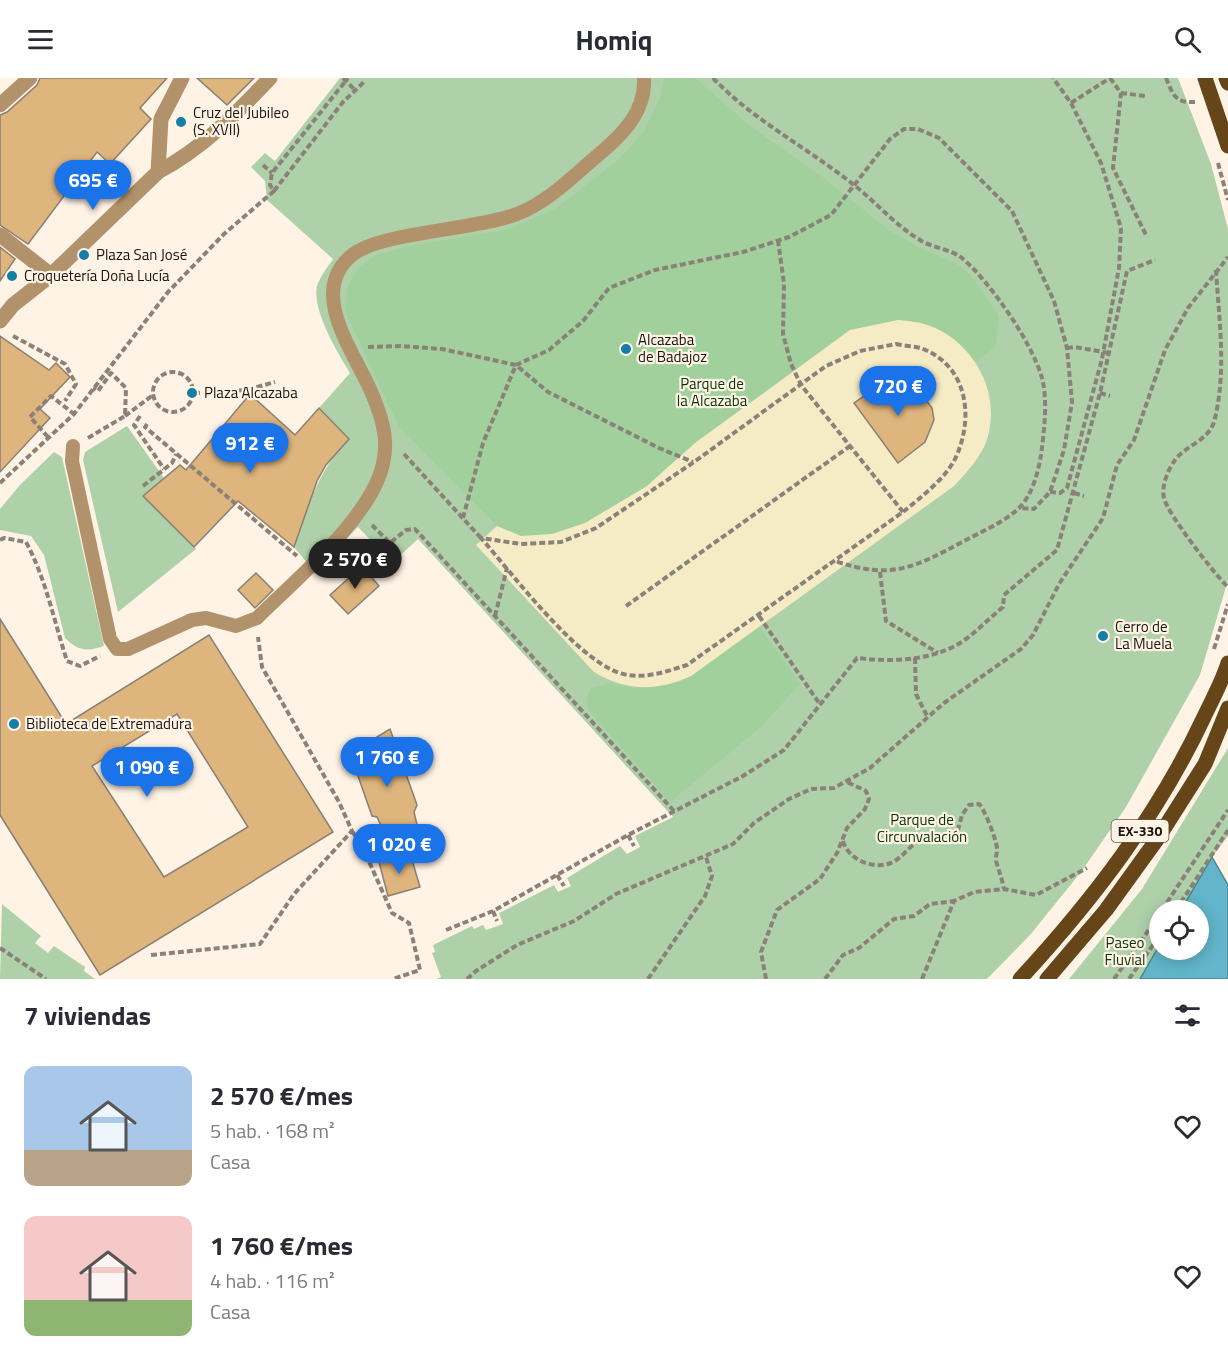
<!DOCTYPE html>
<html lang="es">
<meta charset="utf-8">
<style>
body{margin:0;font-family:"Titillium Web",sans-serif;background:#f7f7f7;color:#2b2b33;height:100vh;display:flex;flex-direction:column;font-size:22px;white-space:nowrap}
*{box-sizing:border-box;margin:0}
p{font-size:20px;color:#7c7c81}
.icon{flex:none;width:33px;height:33px;fill:none;stroke:currentColor;stroke-width:2;stroke-linecap:round;stroke-linejoin:round}
.map{position:relative;height:901px;overflow:hidden}
.panel{display:flex;flex-direction:column;background:#fff;flex:1}
.panel>*{flex:none}
.controls{position:absolute;left:1149px;top:822px;display:grid;gap:12px}
.controls a{display:grid;place-items:center;width:60px;height:60px;border-radius:50%;background:#fff;box-shadow:0 3px 15px #0003;font-size:30px}
.price{position:absolute;translate:-50% -51px;padding:0 14px;border-radius:21px;background:#1a73e8;color:#fff;font-size:20px;line-height:39px;filter:drop-shadow(0 2px 3px #0008)}
.price::after{content:'';position:absolute;left:50%;top:36px;width:18px;height:14px;margin-left:-9px;background:inherit;clip-path:polygon(0 0,100% 0,50% 100%)}
.price.active{background:#222;color:#fff}
ul{padding:0;list-style:none}
li{display:flex;align-items:center;gap:18px;height:150px;padding:0 24px}
li span{display:grid;place-items:center;flex:none;width:168px;height:120px;border-radius:12px;color:#555}
li>.icon{margin-inline-start:auto}
span .icon{width:72px;height:72px;fill:#fffc;stroke-width:1}
li b{font-size:26px}
h2{display:flex;justify-content:space-between;align-items:center;height:72px;padding:0 24px;font-size:26px}
header{display:flex;justify-content:space-between;align-items:center;height:78px;padding:0 24px;background:#fff;font-size:27px;font-weight:700}
.map>svg:first-child{display:block}
</style>
<header><svg class="icon" aria-label="menu" viewBox="0 0 24 24"><path d="M4 6h16M4 12h16M4 18h16"/></svg>Homiq<svg class="icon" aria-label="search" viewBox="0 0 24 24"><circle cx="10" cy="10" r="6"/><path d="M15 15l6 6"/></svg></header>
<div class="map">
<svg width="1228" height="901" viewBox="0 0 1228 901">
<rect width="100%" height="100%" fill="#fff3e5"/>
<g fill="#aed1aa">
<path d="M340 0H1178L1211 86 1228 151V502L1200 597 1126 729 1081 794 1030 857 987 901H436L441 899 432 875 435 874 433 867 472 848 474 851 483 847 486 852 503 846 499 835 554 807 558 814 571 808 567 800 620 768 627 776 640 769 635 758 673 739 418 461 392 485 358 449 314 493 294 469C308 428 318 392 349 361L319 330 350 295C338 275 309 228 318 205 322 196 328 188 333 181L267 122 265 103 251 89 265 75 275 83Z"/>
<path d="M127 348 164 400 148 423 196 471 118 534 83 382 85 374Z"/>
<path d="M54 374 62 379 104 568C87 574 78 573 65 560L44 477 31 458 0 452V431L20 407Z"/>
<path d="M1228 670V758L1212 779 1181 832H1160L1159 868 1140 901H1069L1142 811Z"/>
<path d="M2 826 41 858 35 865 48 875 54 868 85 889 84 893 95 901H0Z"/>
</g>
<g fill="#a1d09d">
<path d="M664 0H695L750 48 824 100 890 153 924 172 956 185 971 197 999 238 996 268 975 285 956 263 930 247 898 242 850 252 695 365 647 408 620 426 585 445 552 456 521 458 497 448 399 349 345 233 348 207 359 189 376 177 410 168 506 152 555 131 617 83 643 55 660 20Z"/>
<path d="M759 548 800 606 761 649 670 724 589 633 586 621 591 610 611 605 633 610 679 604 691 598Z"/>
</g>
<path fill="#f5ecc6" d="M898 242C909 243 920 244 930 248 976 265 1004 320 985 367 978 382 965 396 954 408L691 598C656 614 626 613 594 594L476 467 497 448 521 458 552 456 585 445 647 408 695 365 850 252Z"/>
<path fill="#62b5ca" stroke="#4c8592" stroke-width="1.5" d="M1212 779 1228 807V901H1140L1159 868 1160 872H1198V832H1181Z"/>
<g fill="#dfb57e" stroke="#897f72" stroke-width="1.5" fill-rule="evenodd">
<path d="M40 0H167L140 30 151 41 110 86 97 74 28 166 0 147V37L7 34 37 7Z"/>
<path d="M197 0H254L227 27Z"/>
<path d="M0 169 15 181 0 203Z"/>
<path d="M0 258 49 292 56 285 70 299 40 331 50 340 0 394Z"/>
<path d="M894 303 906 304 917 310 932 330 934 342 925 364 898 385 854 325 882 306Z"/>
<path d="M250 316 295 357 319 330 349 361 326 387 317 403 294 469 238 423 194 469 143 418 180 387 186 392Z"/>
<path d="M362 488 379 508 348 536 330 517Z"/>
<path d="M256 495 273 512 255 530 238 512Z"/>
<path d="M0 541 66 646 209 557 333 754 100 897 0 737ZM177 636 248 749 164 799 92 688Z"/>
<path d="M390 651 417 727 414 734 418 751 414 759 392 772 377 739 372 738 350 675Z"/>
<path d="M410 775 420 809 388 818 379 784Z"/>
</g>
<g fill="none" stroke-linecap="round" stroke-linejoin="round">
<g stroke="#8a8279" stroke-width="4" stroke-dasharray="6 3" stroke-linecap="butt">
<path d="M343 0 355 12"/>
<path d="M713 0C754 43 808 70 854 107 877 125 895 147 920 162 932 170 951 171 962 180 990 204 1032 264 1042 300 1048 323 1044 354 1041 377 1038 395 1032 418 1018 431 1004 444 981 454 964 463 914 490 891 502 835 483"/>
<path d="M1110 0 1121 15 1113 90 1146 157"/>
<path d="M1166 0C1173 17 1175 25 1195 24"/>
<path d="M1121 15 1145 18"/>
<path d="M1071 25 1110 0"/>
<path d="M1218 85 1228 122"/>
<path d="M263 87 272 95"/>
<path d="M274 113 343 24 365 3"/>
<path d="M778 162 784 206 783 256 791 286 801 307 903 434"/>
<path d="M1216 192C1219 241 1227 295 1214 344 1208 363 1186 367 1175 382 1168 392 1161 408 1164 420 1167 435 1215 497 1228 509"/>
<path d="M13 258 65 286 76 306 65 323"/>
<path d="M896 266C904 268 915 268 923 271 969 289 974 342 955 381 944 402 921 419 903 434L687 587C668 593 649 600 628 597 584 592 512 495 481 460L521 466 561 464 596 450 694 384 826 288 860 273Z"/>
<path d="M368 269 400 268 442 271 516 287 548 314 659 370 693 384"/>
<path d="M1067 270 1075 269 1109 275"/>
<circle cx="173" cy="314" r="20"/>
<path d="M194 315 246 312 275 304"/>
<path d="M1100 315 1110 318"/>
<path d="M125 338 153 317"/>
<path d="M140 338 134 347 164 391"/>
<path d="M147 346 145 349 297 478"/>
<path d="M48 359 30 339 51 318 74 336"/>
<path d="M88 360 125 338 126 310 111 295 98 313 93 310"/>
<path d="M404 376 481 460"/>
<path d="M0 405 74 336 168 214 224 156 274 113 270 107 272 95 348 0"/>
<path d="M143 408 172 385 176 376"/>
<path d="M1050 414 1060 415 1067 410 1102 281 1119 190 1121 150 1101 85 1071 25 1053 0"/>
<path d="M1074 415 1084 418"/>
<path d="M463 440 483 365 516 287 549 272 583 243 609 210 655 192 743 174 789 159 831 137 890 61 904 51H918L939 60 1012 133 1054 223 1067 270 1072 324 1064 372 1050 414 1034 431 1019 430"/>
<path d="M372 447 390 465 406 452 415 451 674 733"/>
<path d="M0 462 4 460 26 464C46 501 54 543 67 583L80 588 100 578"/>
<path d="M880 494 886 543 938 575"/>
<path d="M626 528 850 368"/>
<path d="M495 538 507 490"/>
<path d="M759 538 819 625"/>
<path d="M1214 571 1228 526"/>
<path d="M915 580 916 616 928 640"/>
<path d="M352 753 363 770 392 835 409 845 420 892 393 901"/>
<path d="M628 757 634 768"/>
<path d="M843 763C848 782 875 793 893 784 905 778 913 762 927 759 940 755 941 762 958 752L962 737 969 727 979 726C985 732 996 761 997 770 998 775 995 778 996 783 999 793 1002 801 1004 811"/>
<path d="M557 797 564 808"/>
<path d="M1162 832 1228 732"/>
<path d="M1176 832 1228 752"/>
<path d="M493 833 497 843"/>
<path d="M446 852 493 833 628 757 743 698 784 672 857 580C890 584 925 583 955 568 972 559 988 541 1003 529L1004 517 1057 472 1100 315 1127 193 1155 182"/>
<path d="M0 870 46 901"/>
<path d="M151 877 260 866 294 816 352 753 339 724 262 589 258 559"/>
<path d="M467 901 476 893 517 867 574 843 616 816 733 766 754 745 789 721 811 711 834 710 870 690 944 625 1021 571 1033 557 1059 506 1103 440 1117 387 1134 362 1165 272 1188 230 1228 179"/>
<path d="M648 901 705 818 712 798 706 779"/>
<path d="M766 901 761 874 777 832 820 801 837 775 847 750 865 731 869 721 866 713 847 704"/>
<path d="M825 901 843 877 859 870 894 841 914 838 930 826 954 823"/>
<path d="M922 901 954 823 974 814 1004 811 1036 817 1087 790"/>
<path d="M1114 901 1160 836"/>
<path d="M1129 901 1160 857"/>
</g>
<path stroke="#b2926b" stroke-width="14" d="M73 368 72 383 110 561 117 571H128L192 542 206 540 236 548 257 540C296 501 377 435 384 380 388 358 381 338 373 318 358 279 306 216 351 178 378 154 476 152 517 136 547 125 573 98 597 78 622 57 646 34 644 0"/>
<g stroke="#b2926b" stroke-width="15">
<path d="M0 27 30 0"/>
<path d="M158 94 161 41 182 0"/>
<path d="M0 157 51 197"/>
<path d="M0 243 13 227 51 197 158 94C203 70 235 37 270 0"/>
</g>
<g stroke="#664619" stroke-width="15">
<path d="M1205 0 1228 68"/>
<path d="M1226 0 1228 5"/>
<path d="M1020 901C1093 822 1158 737 1204 639 1212 622 1222 604 1228 585"/>
<path d="M1047 901 1106 832 1158 760 1205 686 1228 630"/>
</g>
</g>
<g fill="#147ea7" stroke="#fff3e5" stroke-width="2">
<circle cx="181" cy="44" r="6"/>
<circle cx="84" cy="177" r="6"/>
<circle cx="12" cy="198" r="6"/>
<circle cx="626" cy="271" r="6"/>
<circle cx="192" cy="315" r="6"/>
<circle cx="1103" cy="558" r="6"/>
<circle cx="14" cy="646" r="6"/>
</g>
<g text-anchor="middle" stroke-width="4.5" stroke-linejoin="round" paint-order="stroke">
<rect fill="#fff3e5" stroke="#5e5850" stroke-width="1.5" x="1111.5" y="742" width="57" height="22" rx="4.5"/>
<g font-size="14" font-weight="bold" fill="#191510">
<text x="1140" y="758">EX-330</text>
</g>
<g font-size="15" fill="#191510" stroke="#fff3e5" text-anchor="start">
<text x="193" y="40">Cruz del Jubileo<tspan x="193" dy="17">(S. XVII)</tspan></text>
<text x="96" y="182">Plaza San José</text>
<text x="24" y="203">Croquetería Doña Lucía</text>
<text x="638" y="267">Alcazaba<tspan x="638" dy="17">de Badajoz</tspan></text>
<text x="204" y="320">Plaza Alcazaba</text>
<text x="1115" y="554">Cerro de<tspan x="1115" dy="17">La Muela</tspan></text>
<text x="26" y="651">Biblioteca de Extremadura</text>
</g>
<g font-size="15" fill="#053705" stroke="#fff3e5">
<text x="712" y="311">Parque de<tspan x="712" dy="17">la Alcazaba</tspan></text>
<text x="922" y="747">Parque de<tspan x="922" dy="17">Circunvalación</tspan></text>
<text x="1125" y="870">Paseo<tspan x="1125" dy="17">Fluvial</tspan></text>
</g>
</g>
</svg>
<div class="controls">
<a><svg class="icon" aria-label="locate" viewBox="0 0 24 24"><circle cx="12" cy="12" r="6"/><path d="M12 2v4M12 18v4M2 12h4M18 12h4"/></svg></a>
</div>
<b class="price" style="left:93px;top:133px">695 €</b>
<b class="price" style="left:898px;top:339px">720 €</b>
<b class="price" style="left:250px;top:396px">912 €</b>
<b class="price active" style="left:355px;top:512px">2 570 €</b>
<b class="price" style="left:387px;top:710px">1 760 €</b>
<b class="price" style="left:147px;top:720px">1 090 €</b>
<b class="price" style="left:399px;top:797px">1 020 €</b>
</div>
<section class="panel">
<h2>7 viviendas<svg class="icon" aria-label="filters" viewBox="0 0 24 24"><path d="M4 7h16M4 17h16"/><circle cx="9" cy="7" r="2"/><circle cx="15" cy="17" r="2"/></svg></h2>
<ul>
<li><span style="background:linear-gradient(#a9c7e8 70%,#b9a48a 0)"><svg class="icon" aria-label="home" viewBox="0 0 24 24"><path d="M3 11l9-7 9 7M6 9v11h12V9"/></svg></span><div><b>2 570 €/mes</b><p>5 hab. · 168 m²</p><p>Casa</p></div><svg class="icon" aria-label="heart" viewBox="0 0 24 24"><path d="M12 20l-8-8c-3-5 5-10 8-4 3-6 11-1 8 4z"/></svg></li>
<li><span style="background:linear-gradient(#f6c9c9 70%,#8fb573 0)"><svg class="icon" aria-label="home" viewBox="0 0 24 24"><path d="M3 11l9-7 9 7M6 9v11h12V9"/></svg></span><div><b>1 760 €/mes</b><p>4 hab. · 116 m²</p><p>Casa</p></div><svg class="icon" aria-label="heart" viewBox="0 0 24 24"><path d="M12 20l-8-8c-3-5 5-10 8-4 3-6 11-1 8 4z"/></svg></li>
</ul>
</section>
